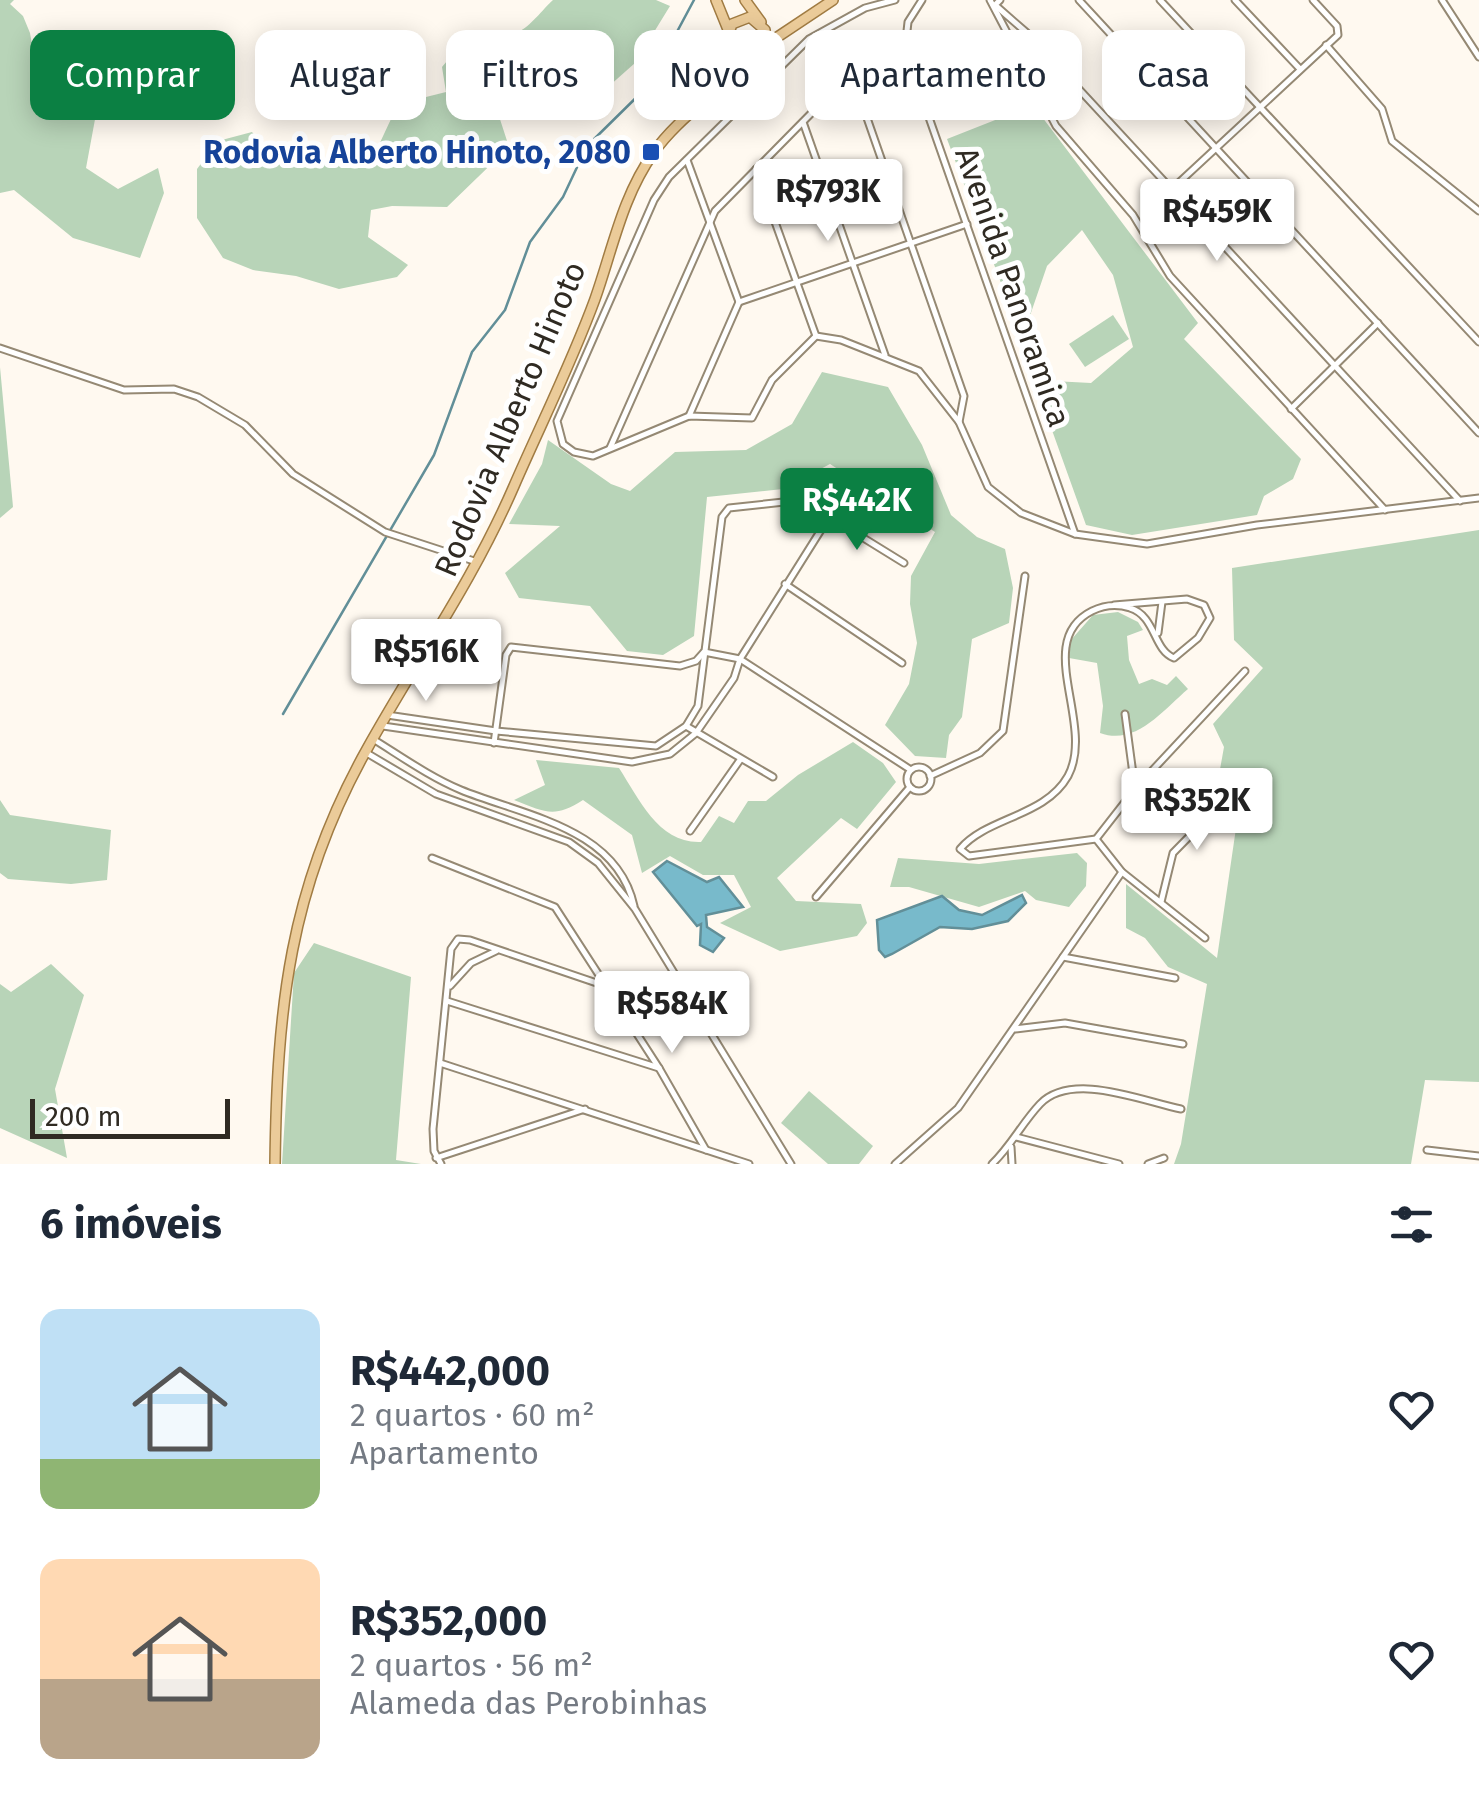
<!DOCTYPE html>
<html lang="pt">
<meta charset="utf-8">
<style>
body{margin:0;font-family:"Fira Sans",sans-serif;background:#f6f6f7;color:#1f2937;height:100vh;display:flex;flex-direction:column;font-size:38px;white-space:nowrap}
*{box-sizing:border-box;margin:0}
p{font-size:32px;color:#747a83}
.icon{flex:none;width:55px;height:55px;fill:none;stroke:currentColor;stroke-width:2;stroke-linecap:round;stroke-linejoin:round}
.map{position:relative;height:1164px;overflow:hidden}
.sheet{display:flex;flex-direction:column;background:#fff;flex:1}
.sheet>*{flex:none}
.hud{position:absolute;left:30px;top:30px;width:1420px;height:90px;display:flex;gap:20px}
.scale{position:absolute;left:30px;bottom:25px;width:200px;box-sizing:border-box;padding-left:10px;border:5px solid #2f2a22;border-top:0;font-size:28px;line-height:35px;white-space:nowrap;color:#2f2a22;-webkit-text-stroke:8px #fff;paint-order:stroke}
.price{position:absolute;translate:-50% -85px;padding:0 22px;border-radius:10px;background:#fff;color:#222;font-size:32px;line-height:65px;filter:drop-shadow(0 2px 5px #0008)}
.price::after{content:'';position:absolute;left:50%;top:60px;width:30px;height:22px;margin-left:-15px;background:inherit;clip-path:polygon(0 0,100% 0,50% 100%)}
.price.active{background:#0b8043;color:#fff}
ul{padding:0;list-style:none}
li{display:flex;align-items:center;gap:30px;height:250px;padding:0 40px}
li span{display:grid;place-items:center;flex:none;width:280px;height:200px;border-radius:20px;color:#555}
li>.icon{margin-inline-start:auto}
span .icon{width:120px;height:120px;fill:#fffc;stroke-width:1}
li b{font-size:42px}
h2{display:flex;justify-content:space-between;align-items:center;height:120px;padding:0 40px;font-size:42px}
.chip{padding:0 35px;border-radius:20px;background:#fff;box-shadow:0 5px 25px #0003;font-size:35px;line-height:90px}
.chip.active{background:#0b8043;color:#fff}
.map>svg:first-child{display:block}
</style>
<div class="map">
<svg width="1479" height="1164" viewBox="0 0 1479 1164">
<rect width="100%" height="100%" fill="#fff9f0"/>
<g fill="#b8d4b8">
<path d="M0 0H14L10 4 23 16 30 33 36 68 59 74 96 114 86 168 118 189 158 168 164 193 140 258 73 238 14 190 0 193Z"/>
<path d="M553 0H656L670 6 635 63 590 103 538 100 497 110 509 147 447 207 392 206 371 210 368 237 408 265 397 277 339 289 296 276 253 270 223 258 197 218V169L218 141 252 132 275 161 328 159 377 149 398 104 446 92 442 67C470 33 483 43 518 32 530 27 543 9 553 0Z"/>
<path d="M1033 105 1198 323 1184 339 1301 459 1293 479 1264 496 1257 515 1132 535 1086 525 1034 380 1091 383 1133 347 1113 275 1082 230 1047 266 1022 339 947 139Z"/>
<path d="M1113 315 1129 339 1085 367 1069 344Z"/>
<path d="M0 367 13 507 0 518Z"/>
<path d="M822 372 888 387 922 445 951 515 977 537 1005 549 1013 588 1009 623 972 639 962 717 949 735 946 758 915 756 885 725 909 684 917 643 910 604 911 576 935 532 830 464 783 489 707 497 694 636 663 655 627 651 590 606 519 598 505 573 560 526 509 524 542 464 548 440 611 484 630 491 675 452 746 450 792 424Z"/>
<path d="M1479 530V1082L1425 1080 1411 1164H1174L1181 1144 1207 984 1168 967 1145 938 1126 928V884L1217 958 1241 794 1219 775 1224 747 1213 724 1263 668 1234 640 1232 568Z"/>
<path d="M1118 612 1138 622 1143 630 1127 636 1129 660 1139 684 1152 679 1167 685 1176 676 1188 689C1162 711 1136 746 1100 733L1103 706 1097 663 1069 658 1070 641 1093 615Z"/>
<path d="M853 742 883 763 896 782 857 829 841 818 777 878 796 901 861 904 867 923 857 936 780 951 720 923 751 907 734 875H703L670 856 642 873 632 835 583 800C553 819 546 812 514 800L545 785 536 760 619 768C639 799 659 844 701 842L719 816 734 823 748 801H766L798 775Z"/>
<path d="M0 800 10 815 111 830 107 880 71 884 8 879 0 873Z"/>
<path d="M1077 853 1087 863 1086 886 1069 907 1036 900 1025 891 979 907 909 887H890L898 858 979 864Z"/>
<path d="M314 943 411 977 396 1160 421 1164H282L294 973Z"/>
<path d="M51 964 84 995 55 1089 67 1158 0 1128V984L11 992Z"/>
<path d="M809 1091 873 1146 859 1164H828L781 1123Z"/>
</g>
<g fill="#78bacb" stroke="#628f98" stroke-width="2.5">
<path d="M667 861 707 882 719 877 743 907 706 915 707 927 724 938 713 952 700 945 701 924 697 926 653 872Z"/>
<path d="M1022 895 1026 903 1008 921 972 929 940 927 892 954 885 957 879 950 877 920 942 896 959 910 982 915Z"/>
</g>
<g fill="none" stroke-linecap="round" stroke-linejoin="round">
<path stroke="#628f98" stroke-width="2.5" d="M283 714 434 455 472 352 505 310 530 242 563 197 587 146 648 86 694 0"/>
<g stroke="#958974" stroke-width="9">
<g id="street">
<path d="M895 0 865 8 809 39 669 177 654 200 557 421 563 444 574 452 593 456 689 416 752 418 772 380 816 336 841 340 919 371 959 422 988 487 1021 513 1075 534 1147 544 1257 525 1479 498"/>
<path d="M922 0 908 22 905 49 1075 534"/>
<path d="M990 0 1056 126 1133 215 1170 276 1385 510"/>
<path d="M1000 0 995 5 1027 33 1460 501"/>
<path d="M1079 0 1479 433"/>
<path d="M1160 0 1479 342"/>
<path d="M1235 0 1300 69"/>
<path d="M1442 0 1479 57"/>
<path d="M1326 45 1382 109 1392 141 1479 211"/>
<path d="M852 75 964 396 959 422"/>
<path d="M803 122 885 355"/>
<path d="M687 160 739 302"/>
<path d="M756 169 816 336"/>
<path d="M1172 189 1338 35 1337 26 1313 0"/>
<path d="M739 302 967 224"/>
<path d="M0 348 124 390 174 389 198 397 245 425 293 474 385 532 477 562"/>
<path d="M1291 409 1378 323"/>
<path d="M689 416 739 302"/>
<path d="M610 448 715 211 843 81 905 49"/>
<path d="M785 584 902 663"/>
<path d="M1158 633 1162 602"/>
<path d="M1125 714 1135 789"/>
<path d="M387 715 496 731 656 746 686 726 698 706 722 517 729 508 802 500 904 563"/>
<path d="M383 726 632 762 670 754 696 733 734 678 740 659 831 514"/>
<path d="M686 726 773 777"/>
<path d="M373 739C402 757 430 777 461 790 525 816 617 828 634 906"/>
<path d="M494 743 506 655 511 647 680 666 696 661 704 652 740 659 911 770"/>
<path d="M365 752 436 794 569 842 598 863 635 909 791 1164"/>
<circle cx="919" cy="779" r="12"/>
<path d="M930 776 980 753 1003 731 1025 576"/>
<path d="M690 831 740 760"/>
<path d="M1096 839 969 856 960 849C987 817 1045 817 1068 776 1096 724 1032 641 1092 611 1104 605 1118 604 1130 608 1156 616 1153 650 1174 658L1198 638 1210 618 1204 605 1187 599 1114 605"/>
<path d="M432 858 555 907 659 1068 706 1150"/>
<path d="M816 897 910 787"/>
<path d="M1161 902 1173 853 1225 800"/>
<path d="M1205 938 1122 872 1096 839 1135 789 1245 671"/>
<path d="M1063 957 1175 978"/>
<path d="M450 986 471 963 496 951"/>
<path d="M447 1001 659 1068"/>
<path d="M1015 1029 1065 1023 1183 1044"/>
<path d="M440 1063 749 1164"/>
<path d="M1016 1137 1119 1164"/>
<path d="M1011 1147 1012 1164"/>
<path d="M1427 1150 1479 1156"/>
<path d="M436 1158 585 1109"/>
<path d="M441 1164 434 1151 433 1129 451 949 458 939 470 940 697 1017"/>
<path d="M895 1164 958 1108 1122 872"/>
<path d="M992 1164C1011 1146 1022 1123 1040 1104 1072 1071 1142 1101 1181 1109"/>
<path d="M1148 1164 1164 1158"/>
</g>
</g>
<g stroke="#a17c43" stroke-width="12">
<g id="primary">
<path d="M716 0 729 32"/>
<path d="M745 0 761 22"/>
<path d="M761 48 833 0"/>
<path d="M707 97 732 24 750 17 765 30 762 45 752 52 737 49 730 40"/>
<path d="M275 1164C277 1009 289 888 367 749 417 659 472 583 514 486 541 424 572 362 595 299 613 248 622 197 654 152 681 114 725 89 754 51"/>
</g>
</g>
<use href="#street" stroke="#fff" stroke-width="5"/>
<use href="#primary" stroke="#ebcb99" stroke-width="9"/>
</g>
<rect fill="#1a4fb4" stroke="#fff" stroke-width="4" x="641" y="142" width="20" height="20" rx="5"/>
<g text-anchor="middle" stroke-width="10" stroke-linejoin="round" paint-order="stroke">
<g font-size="32" font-weight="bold" fill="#164399" stroke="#fff" text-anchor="end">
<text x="631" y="163">Rodovia Alberto Hinoto, 2080</text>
</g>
<g font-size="32" fill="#2f2a22" stroke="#fff">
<text transform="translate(1013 287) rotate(71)" y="11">Avenida Panoramica</text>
<text transform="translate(510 419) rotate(-67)" y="11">Rodovia Alberto Hinoto</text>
</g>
</g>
</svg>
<div class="scale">200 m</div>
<b class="price" style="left:828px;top:244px">R$793K</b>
<b class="price" style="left:1217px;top:264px">R$459K</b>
<b class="price active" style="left:857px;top:553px">R$442K</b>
<b class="price" style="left:426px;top:704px">R$516K</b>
<b class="price" style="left:1197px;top:853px">R$352K</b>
<b class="price" style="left:672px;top:1056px">R$584K</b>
<div class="hud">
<a class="chip active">Comprar</a>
<a class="chip">Alugar</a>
<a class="chip">Filtros</a>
<a class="chip">Novo</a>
<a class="chip">Apartamento</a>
<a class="chip">Casa</a>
</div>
</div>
<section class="sheet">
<h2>6 imóveis<svg class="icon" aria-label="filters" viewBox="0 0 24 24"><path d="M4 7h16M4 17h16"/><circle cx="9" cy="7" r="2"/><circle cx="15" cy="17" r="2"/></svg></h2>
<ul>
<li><span style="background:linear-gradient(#bfe0f5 75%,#8fb573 0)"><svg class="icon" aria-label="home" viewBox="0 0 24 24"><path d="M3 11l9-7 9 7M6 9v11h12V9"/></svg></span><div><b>R$442,000</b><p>2 quartos · 60 m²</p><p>Apartamento</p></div><svg class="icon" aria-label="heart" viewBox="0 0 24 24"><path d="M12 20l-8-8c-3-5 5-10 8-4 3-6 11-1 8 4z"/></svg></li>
<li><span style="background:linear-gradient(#ffd9b3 60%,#b9a48a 0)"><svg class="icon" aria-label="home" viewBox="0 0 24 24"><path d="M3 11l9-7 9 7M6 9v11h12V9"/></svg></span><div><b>R$352,000</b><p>2 quartos · 56 m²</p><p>Alameda das Perobinhas</p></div><svg class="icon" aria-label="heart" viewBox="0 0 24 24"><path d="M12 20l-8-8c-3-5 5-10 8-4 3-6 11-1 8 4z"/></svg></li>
</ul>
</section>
